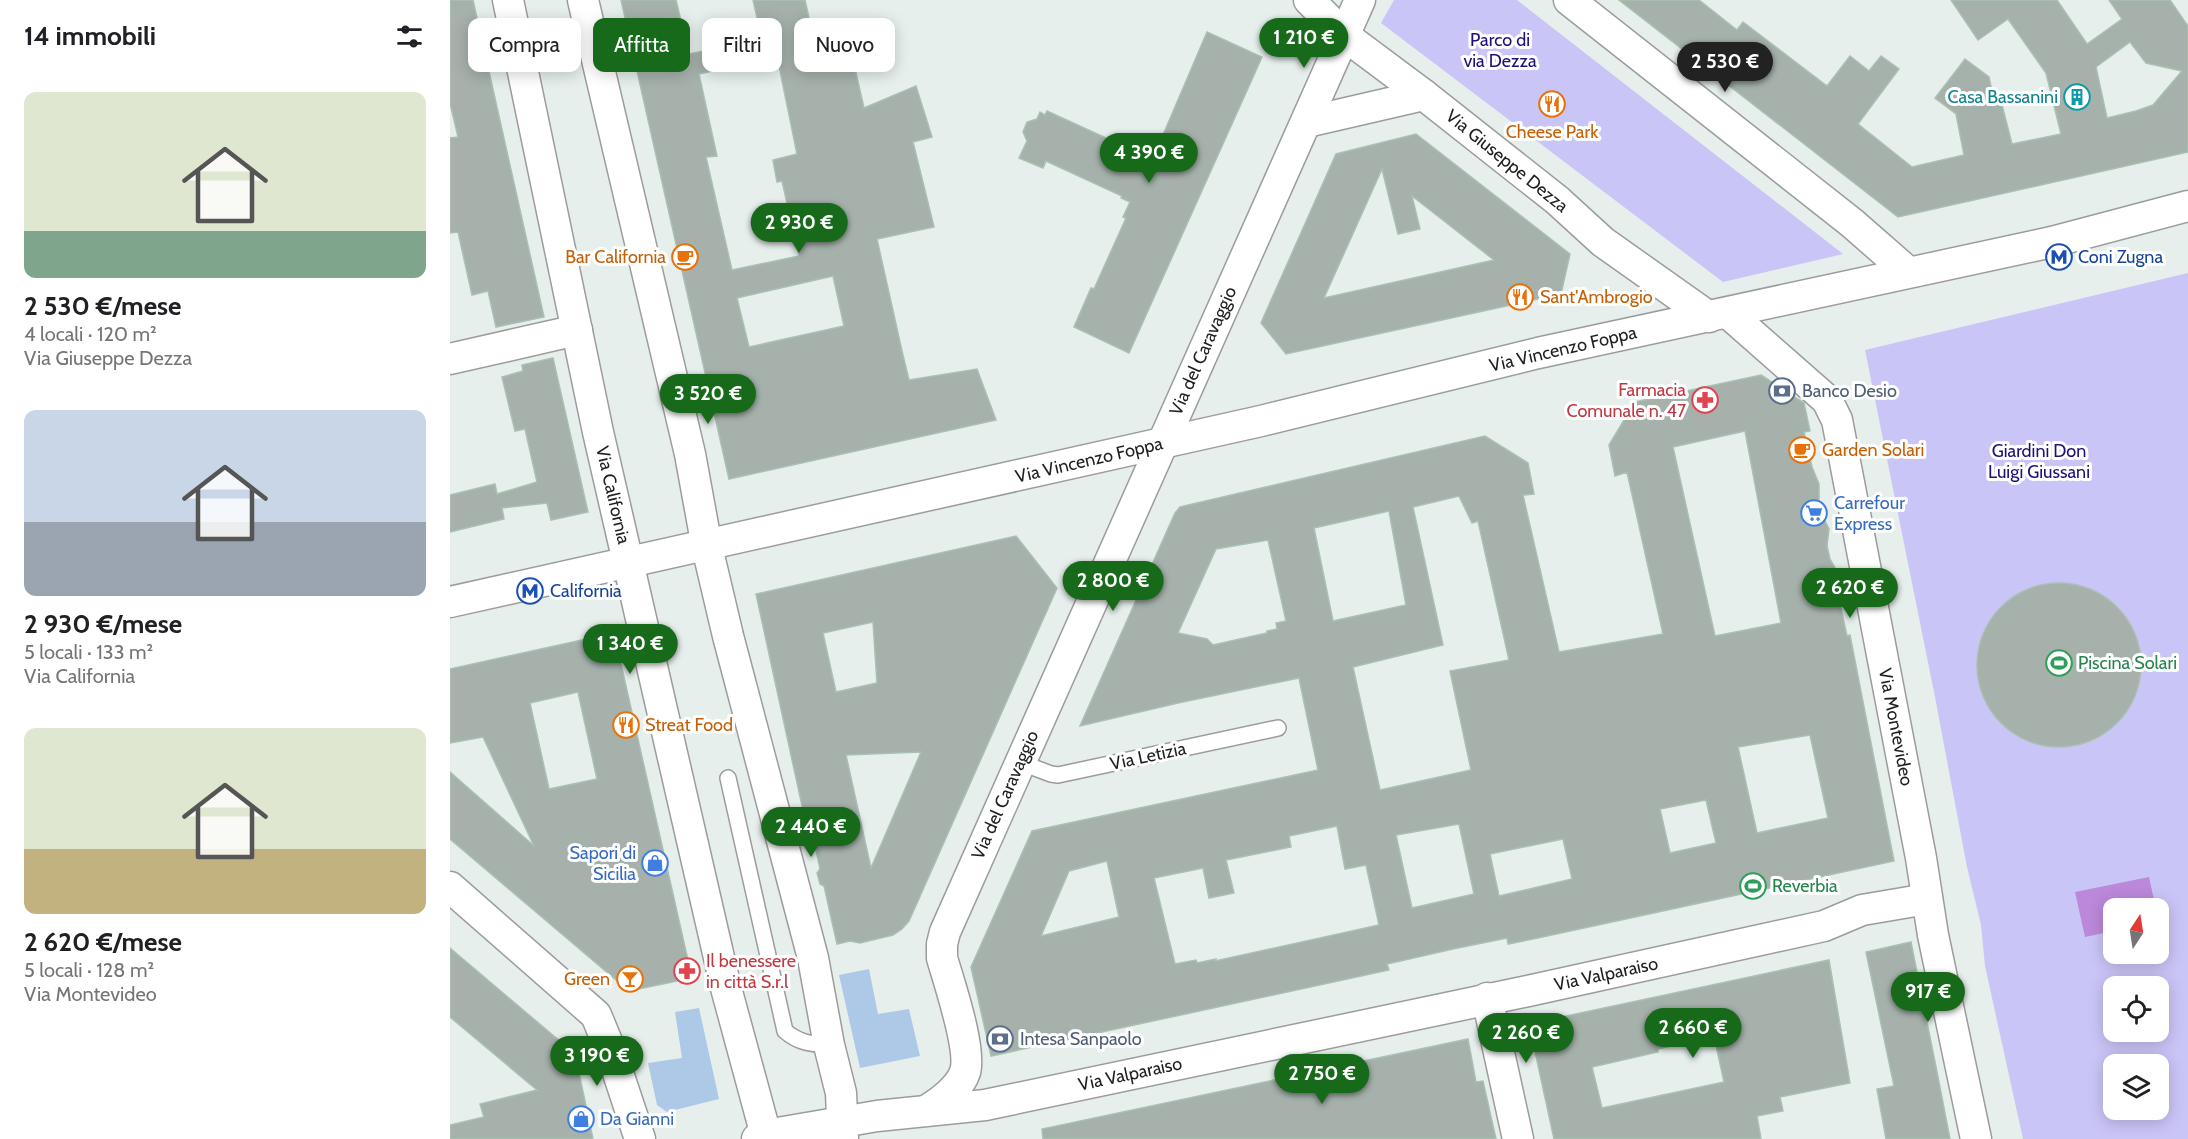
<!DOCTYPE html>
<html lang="it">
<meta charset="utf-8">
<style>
body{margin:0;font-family:Cabin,sans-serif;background:#f6f6f6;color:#202124;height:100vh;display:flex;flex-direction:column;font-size:22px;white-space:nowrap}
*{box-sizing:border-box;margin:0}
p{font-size:20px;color:#757577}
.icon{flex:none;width:33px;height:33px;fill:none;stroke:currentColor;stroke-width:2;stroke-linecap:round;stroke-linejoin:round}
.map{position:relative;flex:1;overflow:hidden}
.details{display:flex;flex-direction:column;background:#fff;width:450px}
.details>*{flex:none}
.top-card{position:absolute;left:18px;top:18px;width:570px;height:54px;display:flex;gap:12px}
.needle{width:39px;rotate:12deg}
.fabs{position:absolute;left:1653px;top:898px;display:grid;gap:12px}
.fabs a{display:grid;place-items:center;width:66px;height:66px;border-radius:12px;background:#fff;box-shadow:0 3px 15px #0003;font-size:30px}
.price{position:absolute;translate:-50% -51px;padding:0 14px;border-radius:21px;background:#166a1a;color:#fff;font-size:20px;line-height:39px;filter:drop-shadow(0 2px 3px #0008)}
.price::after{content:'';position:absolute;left:50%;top:36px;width:18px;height:14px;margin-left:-9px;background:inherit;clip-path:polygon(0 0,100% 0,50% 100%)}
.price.current{background:#222;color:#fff}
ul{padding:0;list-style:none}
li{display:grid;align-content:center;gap:12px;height:318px;padding:0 24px}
li span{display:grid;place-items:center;height:186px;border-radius:12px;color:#555}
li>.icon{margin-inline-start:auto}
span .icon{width:108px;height:108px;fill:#fffc;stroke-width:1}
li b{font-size:26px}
h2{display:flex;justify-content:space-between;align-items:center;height:72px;padding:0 24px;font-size:26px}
.chip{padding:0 21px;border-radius:12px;background:#fff;box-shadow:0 3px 15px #0003;font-size:21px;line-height:54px}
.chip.current{background:#166a1a;color:#fff}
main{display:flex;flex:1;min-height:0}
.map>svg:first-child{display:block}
</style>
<main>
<section class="details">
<h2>14 immobili<svg class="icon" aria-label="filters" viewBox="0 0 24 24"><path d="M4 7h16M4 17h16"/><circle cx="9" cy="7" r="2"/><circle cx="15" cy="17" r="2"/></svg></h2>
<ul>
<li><span style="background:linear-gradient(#dfe7d0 75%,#7fa58c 0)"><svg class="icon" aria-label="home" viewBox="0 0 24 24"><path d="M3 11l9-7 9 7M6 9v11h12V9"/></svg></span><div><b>2 530 €/mese</b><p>4 locali · 120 m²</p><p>Via Giuseppe Dezza</p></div></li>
<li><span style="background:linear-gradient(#c9d6e8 60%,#9aa5b1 0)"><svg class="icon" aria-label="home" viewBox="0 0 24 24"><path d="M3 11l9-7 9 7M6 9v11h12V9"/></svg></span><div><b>2 930 €/mese</b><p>5 locali · 133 m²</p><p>Via California</p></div></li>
<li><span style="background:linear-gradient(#dfe7d0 65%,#c2b280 0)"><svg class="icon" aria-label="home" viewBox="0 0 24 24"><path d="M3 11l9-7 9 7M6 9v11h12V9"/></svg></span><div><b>2 620 €/mese</b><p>5 locali · 128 m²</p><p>Via Montevideo</p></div></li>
</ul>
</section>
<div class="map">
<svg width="1738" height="1139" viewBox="0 0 1738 1139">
<rect width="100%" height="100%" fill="#e6efec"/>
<g fill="#aec9e7">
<path d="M419 969 428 1014 459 1009 470 1056 410 1068 389 975Z"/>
<path d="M249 1008 269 1099 217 1112 207 1105 198 1063 232 1058 225 1012Z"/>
</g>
<g fill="#cac5f7" fill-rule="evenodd">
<path d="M944 0H1067L1393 254 1273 282 931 23Z"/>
<path d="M1738 273V1139H1573L1535 966 1531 925 1517 867 1485 697 1415 350ZM1664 909H1708V954H1664ZM1664 987H1708V1032H1664ZM1664 1065H1708V1110H1664Z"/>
</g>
<path fill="#bc88da" d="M1699 877 1706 909H1664L1663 931 1635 937 1625 892Z"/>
<g fill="#a5b1aa" stroke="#a9c0b3" stroke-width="1.5" fill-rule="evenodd">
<path d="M0 0H23L94 317 46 327 38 291 22 295 8 232 0 233V138L8 137 0 103Z"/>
<path d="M171 0H226L239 54 259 50 263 71 249 74 267 156 256 157 282 270 349 256 332 181 327 182 323 160 347 154 327 56 316 58 303 0H355L368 58 401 51 414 108 466 86 482 137 463 142 484 227 427 239 452 351 459 380 527 369 546 420 279 479ZM383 276 394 326 299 347 287 298Z"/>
<path d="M1169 0H1249L1287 30 1293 22 1377 86 1400 56 1419 71 1431 56 1449 69 1408 124 1462 167 1514 155 1506 114 1485 98 1515 59 1539 77 1543 96 1551 101 1562 144 1611 134 1596 73 1558 19 1528 40 1501 0H1607L1637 44 1672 19 1659 0H1720L1738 26V152L1448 217ZM1680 42 1696 63 1732 71 1703 105 1686 111 1657 118 1646 67Z"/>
<path d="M757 32 812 57 679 353 624 327 641 288 644 289 676 218 673 217 680 202 671 198 672 196 596 161 593 168 569 158 577 141 573 132 577 122 587 119 590 112 595 115 597 111 691 154 692 152 701 156 708 141 710 142Z"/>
<path d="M966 134 1120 254 1111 294 836 354 811 323 886 154ZM932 169 948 234 970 229 962 196 1044 260 874 298Z"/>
<path d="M103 358 138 512 101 520 97 503 52 508 54 519 0 532V495L45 484 47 494 87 482 75 429 65 431 52 377 73 371 72 365Z"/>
<path d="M1311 375 1354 403 1360 431 1354 432 1362 467 1369 484V501L1372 515 1379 529 1377 546 1380 559 1388 573 1387 590 1397 636 1400 635 1444 861 1083 939 1058 944 1057 938 1003 949 937 964 939 970 541 1056 521 967 582 831 868 770 849 678 728 703 630 726 725 513 730 507 1035 436 1078 463 1084 494 1073 495 1109 652 1213 634 1177 472 1165 476 1159 445 1185 402ZM1295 431 1331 623 1265 636 1223 447ZM1009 496 1022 523 1028 521 1059 660 1000 671 1021 770 930 790 903 667 993 645 963 507ZM939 511 956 605 883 621 864 528ZM818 540 836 621 826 623 827 629 817 631V633L763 645 757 639 728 633 766 549ZM1360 735 1378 818 1307 833 1288 747ZM1256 800 1266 843 1220 853 1210 809ZM1009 824 1024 894 962 908 946 835ZM887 826 895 869 916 865 929 925 765 961 766 959 747 963 746 960 725 964 704 878 753 868 759 898 784 893 776 860 841 847 839 836ZM1113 839 1122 879 1049 896 1040 854ZM657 861 669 917 591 936 619 871Z"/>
<path d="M566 536 607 588 459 921 452 929 443 935 410 943 400 941 387 944 374 886 370 884 367 873 370 869 363 837 359 838 306 594ZM423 622 427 683 386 692 373 633ZM471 752 421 868 396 755Z"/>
<circle cx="1609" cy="665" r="82"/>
<path d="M164 633 242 978 179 991 0 839V772L84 846 33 737 0 743V669ZM128 692 147 779 99 789 80 703Z"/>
<path d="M1461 942 1488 1077 1500 1139H1436L1427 1089 1444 1086 1416 952Z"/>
<path d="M0 948 125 1054 143 1139H0V1125L34 1117 30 1104 87 1090 0 1017Z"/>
<path d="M1379 960 1400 1083 1330 1097 1333 1111 1307 1116 1311 1139H1104L1079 1024ZM1264 1036 1274 1082 1152 1108 1142 1067 1208 1052V1049Z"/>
<path d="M1018 1039 1026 1082 1033 1081 1046 1139H593L592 1129Z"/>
</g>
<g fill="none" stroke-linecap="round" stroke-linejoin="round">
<g stroke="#9c9c9c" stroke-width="18">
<g id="lane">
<path d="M569 762 601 774 608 775 828 728"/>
<path d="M278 778 335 1031C349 1043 361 1044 379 1045"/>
</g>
</g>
<g stroke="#9c9c9c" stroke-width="33">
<g id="street">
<path d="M58 0 148 432 178 562 276 988 317 1139"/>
<path d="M133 0 240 454 257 547 278 636 363 958 379 1045 391 1093 393 1139"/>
<path d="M859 0 895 36 974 95 1107 200 1153 242 1259 317"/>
<path d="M1119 0 1402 223 1458 272"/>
<path d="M857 122 974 95"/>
<path d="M1278 313 1377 400 1387 420 1471 858 1483 935 1526 1139"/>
<path d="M0 359 127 330"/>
<path d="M0 602 811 421 1088 353 1602 242 1738 206"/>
<path d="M0 887 146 1015 160 1049 190 1139"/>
<path d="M1037 998 1068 1139"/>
<path d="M479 1109C492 1101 510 1087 515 1072 522 1050 499 982 492 958V944L495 932 910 0"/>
<path d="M307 1139 316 1135 427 1116 535 1105 1078 991 1374 926 1412 910 1477 899"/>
</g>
</g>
<use href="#lane" stroke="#fff" stroke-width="15"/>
<use href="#street" stroke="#fff" stroke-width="30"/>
</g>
<defs>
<g id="building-ring" transform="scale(1.35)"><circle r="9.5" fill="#fff" stroke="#0f9aa8" stroke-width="1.5"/><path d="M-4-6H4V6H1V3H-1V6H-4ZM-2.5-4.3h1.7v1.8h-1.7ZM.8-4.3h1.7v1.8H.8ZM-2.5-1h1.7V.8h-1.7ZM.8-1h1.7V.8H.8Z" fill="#0f9aa8"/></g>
<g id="restaurant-ring" transform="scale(1.35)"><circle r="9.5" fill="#fff" stroke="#e8710a" stroke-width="1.5"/><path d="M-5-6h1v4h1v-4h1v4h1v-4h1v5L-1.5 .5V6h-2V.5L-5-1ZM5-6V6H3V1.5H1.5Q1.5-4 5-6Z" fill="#e8710a"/></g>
<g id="cafe-ring" transform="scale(1.35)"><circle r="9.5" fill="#fff" stroke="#e8710a" stroke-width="1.5"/><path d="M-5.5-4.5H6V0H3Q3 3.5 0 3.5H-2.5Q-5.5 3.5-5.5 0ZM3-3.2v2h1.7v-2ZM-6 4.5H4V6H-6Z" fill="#e8710a"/></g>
<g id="metro-ring" transform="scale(1.35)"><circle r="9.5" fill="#fff" stroke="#1a4fb4" stroke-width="1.5"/><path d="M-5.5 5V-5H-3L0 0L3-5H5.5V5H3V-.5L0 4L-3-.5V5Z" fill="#1a4fb4"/></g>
<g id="bank-ring" transform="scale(1.35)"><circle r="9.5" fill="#fff" stroke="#5c6f8a" stroke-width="1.5"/><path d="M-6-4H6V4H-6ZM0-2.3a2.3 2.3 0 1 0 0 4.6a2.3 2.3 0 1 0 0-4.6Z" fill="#5c6f8a"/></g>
<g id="pharmacy-ring" transform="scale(1.35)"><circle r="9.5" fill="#fff" stroke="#e0444e" stroke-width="1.5"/><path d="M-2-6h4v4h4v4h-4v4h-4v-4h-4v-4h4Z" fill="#e0444e"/></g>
<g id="supermarket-ring" transform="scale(1.35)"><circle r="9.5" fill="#fff" stroke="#3f7fe0" stroke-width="1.5"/><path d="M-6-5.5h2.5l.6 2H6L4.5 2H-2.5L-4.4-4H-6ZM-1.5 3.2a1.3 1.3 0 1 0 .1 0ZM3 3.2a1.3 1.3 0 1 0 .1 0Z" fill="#3f7fe0"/></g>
<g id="stadium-ring" transform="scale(1.35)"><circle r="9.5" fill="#fff" stroke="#2e9e5b" stroke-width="1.5"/><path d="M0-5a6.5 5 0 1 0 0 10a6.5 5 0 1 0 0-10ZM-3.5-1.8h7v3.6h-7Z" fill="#2e9e5b"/></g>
<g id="shop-ring" transform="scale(1.35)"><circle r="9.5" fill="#fff" stroke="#3f7fe0" stroke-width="1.5"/><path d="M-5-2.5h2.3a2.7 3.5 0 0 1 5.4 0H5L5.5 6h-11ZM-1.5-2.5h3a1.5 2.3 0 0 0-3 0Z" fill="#3f7fe0"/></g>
<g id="bar-ring" transform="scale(1.35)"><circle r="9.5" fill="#fff" stroke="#e8710a" stroke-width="1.5"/><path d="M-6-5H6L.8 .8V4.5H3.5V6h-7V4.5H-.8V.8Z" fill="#e8710a"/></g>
</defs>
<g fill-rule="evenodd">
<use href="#building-ring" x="1627" y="97"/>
<use href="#restaurant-ring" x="1102" y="104"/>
<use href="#cafe-ring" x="235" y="257"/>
<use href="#metro-ring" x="1609" y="257"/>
<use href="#restaurant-ring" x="1070" y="297"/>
<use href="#bank-ring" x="1332" y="391"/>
<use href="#pharmacy-ring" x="1255" y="400"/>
<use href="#cafe-ring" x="1352" y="450"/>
<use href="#supermarket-ring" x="1364" y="513"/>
<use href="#metro-ring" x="80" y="591"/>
<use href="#stadium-ring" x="1609" y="663"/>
<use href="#restaurant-ring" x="176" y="725"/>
<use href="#shop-ring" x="205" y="863"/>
<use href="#stadium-ring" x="1303" y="886"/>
<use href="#pharmacy-ring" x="237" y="971"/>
<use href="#bar-ring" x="180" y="979"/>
<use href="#bank-ring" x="550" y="1039"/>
<use href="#shop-ring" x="131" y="1119"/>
</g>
<g text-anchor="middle" stroke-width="6" stroke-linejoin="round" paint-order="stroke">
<g font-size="18" fill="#1c1178" stroke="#fff">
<text x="1050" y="46">Parco di<tspan x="1050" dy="21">via Dezza</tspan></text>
<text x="1589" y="457">Giardini Don<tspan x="1589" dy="21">Luigi Giussani</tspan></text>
</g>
<g font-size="18" fill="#0d838f" stroke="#fff" text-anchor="end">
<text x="1608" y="103">Casa Bassanini</text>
</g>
<g font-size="18" fill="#c56008" stroke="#fff" text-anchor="start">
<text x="1102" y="138" text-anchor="middle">Cheese Park</text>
<text x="216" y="263" text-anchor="end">Bar California</text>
<text x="1090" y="303">Sant'Ambrogio</text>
<text x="1372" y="456">Garden Solari</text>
<text x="195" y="731">Streat Food</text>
<text x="160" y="985" text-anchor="end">Green</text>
</g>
<g font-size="18" fill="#1f1f1f" stroke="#fff">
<text transform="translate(1057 161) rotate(39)" y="6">Via Giuseppe Dezza</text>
<text transform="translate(1113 349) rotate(-13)" y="6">Via Vincenzo Foppa</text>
<text transform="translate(753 351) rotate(-66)" y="6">Via del Caravaggio</text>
<text transform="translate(639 460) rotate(-13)" y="6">Via Vincenzo Foppa</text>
<text transform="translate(163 495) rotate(77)" y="6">Via California</text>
<text transform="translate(1446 727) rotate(79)" y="6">Via Montevideo</text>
<text transform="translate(698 756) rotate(-12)" y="6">Via Letizia</text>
<text transform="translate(555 795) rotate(-66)" y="6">Via del Caravaggio</text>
<text transform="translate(1156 974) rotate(-12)" y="6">Via Valparaiso</text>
<text transform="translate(680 1074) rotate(-12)" y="6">Via Valparaiso</text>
</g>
<g font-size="18" fill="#164399" stroke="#fff" text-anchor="start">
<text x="1628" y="263">Coni Zugna</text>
<text x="100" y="597">California</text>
</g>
<g font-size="18" fill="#be3a42" stroke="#fff" text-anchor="end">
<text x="1236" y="396">Farmacia<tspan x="1236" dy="21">Comunale n. 47</tspan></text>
<text x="256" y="967" text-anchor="start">Il benessere<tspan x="256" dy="21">in città S.r.l</tspan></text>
</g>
<g font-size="18" fill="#4e5e75" stroke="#fff" text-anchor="start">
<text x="1352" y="397">Banco Desio</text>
<text x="570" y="1045">Intesa Sanpaolo</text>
</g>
<g font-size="18" fill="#366cbe" stroke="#fff" text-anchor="start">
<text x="1384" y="509">Carrefour<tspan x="1384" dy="21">Express</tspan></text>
<text x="186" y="859" text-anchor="end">Sapori di<tspan x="186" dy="21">Sicilia</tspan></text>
<text x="150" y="1125">Da Gianni</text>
</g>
<g font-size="18" fill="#27864d" stroke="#fff" text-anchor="start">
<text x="1628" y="669">Piscina Solari</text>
<text x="1322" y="892">Reverbia</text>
</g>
</g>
</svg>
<div class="fabs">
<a><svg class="needle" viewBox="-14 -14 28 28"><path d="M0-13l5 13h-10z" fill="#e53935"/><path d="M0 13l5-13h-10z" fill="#757577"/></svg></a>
<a><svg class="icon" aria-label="locate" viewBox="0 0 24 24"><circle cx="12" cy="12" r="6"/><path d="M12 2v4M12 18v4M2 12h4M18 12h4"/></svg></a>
<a><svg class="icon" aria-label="layers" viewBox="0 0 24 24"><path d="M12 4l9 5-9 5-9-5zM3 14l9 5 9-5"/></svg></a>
</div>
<b class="price" style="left:854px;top:69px">1 210 €</b>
<b class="price current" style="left:1275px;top:93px">2 530 €</b>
<b class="price" style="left:699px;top:184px">4 390 €</b>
<b class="price" style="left:349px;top:254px">2 930 €</b>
<b class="price" style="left:258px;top:425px">3 520 €</b>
<b class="price" style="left:663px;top:612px">2 800 €</b>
<b class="price" style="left:1400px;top:619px">2 620 €</b>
<b class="price" style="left:180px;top:675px">1 340 €</b>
<b class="price" style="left:361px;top:858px">2 440 €</b>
<b class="price" style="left:1478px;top:1023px">917 €</b>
<b class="price" style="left:1243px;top:1059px">2 660 €</b>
<b class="price" style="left:1076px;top:1064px">2 260 €</b>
<b class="price" style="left:147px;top:1087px">3 190 €</b>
<b class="price" style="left:872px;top:1105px">2 750 €</b>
<div class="top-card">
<a class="chip">Compra</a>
<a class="chip current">Affitta</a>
<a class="chip">Filtri</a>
<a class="chip">Nuovo</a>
</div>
</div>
</main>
